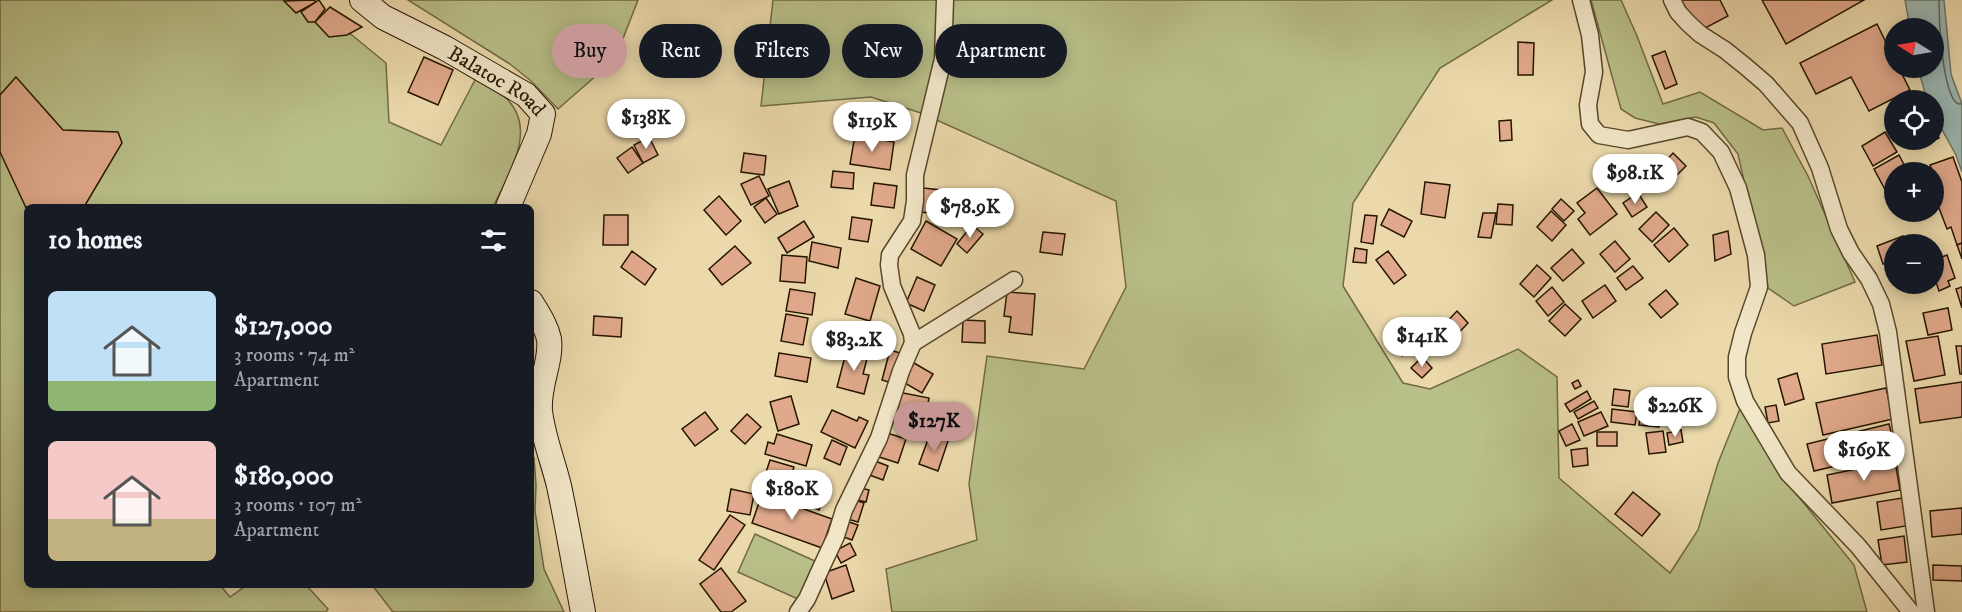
<!DOCTYPE html>
<meta charset="utf-8">
<style>
body{margin:0;font-family:"IM FELL DW Pica",serif;background:#20242c;color:#f1f3f6;height:100vh;display:flex;flex-direction:column;font-size:22px;white-space:nowrap}
*{box-sizing:border-box;margin:0}
p{font-size:20px;color:#9ea1a6}
.icon{flex:none;width:33px;height:33px;fill:none;stroke:currentColor;stroke-width:2;stroke-linecap:round;stroke-linejoin:round}
.map{position:relative;flex:1;overflow:hidden}
.drawer{position:absolute;left:24px;top:204px;width:510px;height:384px;display:flex;flex-direction:column;background:#171b24;border-radius:9px;box-shadow:0 3px 15px #0003}
.drawer>*{flex:none}
.banner{position:absolute;left:552px;top:24px;width:570px;height:54px;display:flex;gap:12px}
.needle{width:39px;rotate:281deg}
.fabs{position:absolute;left:1884px;top:18px;display:grid;gap:12px}
.fabs a{display:grid;place-items:center;width:60px;height:60px;border-radius:50%;background:#171b24;box-shadow:0 3px 15px #0003;font-size:30px}
.price{position:absolute;translate:-50% -51px;padding:0 14px;border-radius:21px;background:#fff;color:#222;font-size:20px;line-height:39px;filter:drop-shadow(0 2px 3px #0008)}
.price::after{content:'';position:absolute;left:50%;top:36px;width:18px;height:14px;margin-left:-9px;background:inherit;clip-path:polygon(0 0,100% 0,50% 100%)}
.price.active{background:#c59692;color:#111}
ul{padding:0;list-style:none}
li{display:flex;align-items:center;gap:18px;height:150px;padding:0 24px}
li span{display:grid;place-items:center;flex:none;width:168px;height:120px;border-radius:9px;color:#555}
li>.icon{margin-inline-start:auto}
span .icon{width:72px;height:72px;fill:#fffc;stroke-width:1}
li b{font-size:26px}
h2{display:flex;justify-content:space-between;align-items:center;height:72px;padding:0 24px;font-size:26px}
.pill{padding:0 21px;border-radius:27px;background:#171b24;box-shadow:0 3px 15px #0003;font-size:21px;line-height:54px}
.pill.active{background:#c59692;color:#111}
.map>svg:first-child{display:block}
</style>
<div class="map">
<svg width="1962" height="612" viewBox="0 0 1962 612">
<rect width="100%" height="100%" fill="#ebd9ab"/>
<filter id="stains"><feTurbulence type="fractalNoise" baseFrequency=".00333" numOctaves="4"/><feColorMatrix values="0 0 0 0 .2 0 0 0 0 .09 0 0 0 0 .02 0 0 0 .5 -.17"/></filter>
<radialGradient id="worn" r=".72"><stop offset=".6" stop-color="#630" stop-opacity="0"/><stop offset="1" stop-color="#630" stop-opacity=".3"/></radialGradient>
<g fill="#b9bf88" stroke="#706a44" stroke-width="1.5">
<path d="M0 0H315L330 17 386 63 389 122 441 145 476 78C486 84 499 91 507 99 538 130 508 175 493 207H27V585H220L230 597 247 585H306L328 609 326 612H0Z"/>
<path d="M408 0H638L615 59 558 109 531 81 510 64Z"/>
<path d="M773 0H1552L1440 68 1353 203 1343 286 1403 383 1430 389 1518 349 1557 377 1559 478 1670 573 1698 530 1718 463 1741 406 1777 470 1854 565 1867 612H892L886 569 977 540 969 484 987 356 1084 369 1126 287 1116 201 921 113 871 97 761 106Z"/>
<path d="M1591 0H1621L1637 36 1663 104 1700 92 1763 130 1782 128 1808 176 1855 282 1794 306 1768 288 1738 154 1714 123 1696 117 1659 124 1635 118 1621 109Z"/>
<path d="M531 451 534 458 536 485 535 511 544 569 564 612H393L372 585H531Z"/>
<path d="M755 534 817 562 800 600 738 572Z"/>
</g>
<path fill="#9cb8b3" stroke="#6d776b" stroke-width="1.5" d="M1905 0H1944L1951 74 1962 104V172L1956 155 1934 115V100H1927L1918 68H1934V28H1910Z"/>
<g fill="none" stroke-linecap="round" stroke-linejoin="round">
<path stroke="#61675a" stroke-width="1.5" d="M1939 0C1939 23 1942 82 1954 100 1957 104 1958 104 1962 104"/>
</g>
<g fill="#e0a98b" stroke="#261600" stroke-width="1.5">
<path d="M314 0 316 2 296 13 284 1Z"/>
<path d="M319 0 325 9 315 22H308L301 12Z"/>
<path d="M1674 0H1720L1728 16 1692 35Z"/>
<path d="M1762 0H1864L1786 44Z"/>
<path d="M330 7 362 27 347 35 329 37 315 22Z"/>
<path d="M1877 24 1894 59V68H1899L1910 90 1869 111 1851 77 1816 94 1800 63Z"/>
<path d="M1518 42 1534 43 1533 75H1518Z"/>
<path d="M1665 51 1677 84 1665 89 1652 56Z"/>
<path d="M424 57 453 70 438 105 408 92Z"/>
<path d="M16 77 63 130 118 132 122 143 84 207H27V210L0 152V95Z"/>
<path d="M1511 120 1512 140 1500 141 1499 121Z"/>
<path d="M1934 124 1939 138 1919 147 1916 140H1934Z"/>
<path d="M1885 132 1897 152 1873 166 1862 146Z"/>
<path d="M855 135 894 142 890 170 850 164Z"/>
<path d="M649 137 658 155 643 163 634 145Z"/>
<path d="M632 147 643 163 628 173 617 158Z"/>
<path d="M744 153 766 156 764 175 741 172Z"/>
<path d="M1673 153 1686 166 1676 176 1663 164Z"/>
<path d="M1899 155 1908 172H1894V194L1889 197 1874 169Z"/>
<path d="M1953 157 1962 182V243L1957 245 1951 227 1947 229 1939 208 1934 210V186L1937 185 1930 165Z"/>
<path d="M833 171 854 173 853 189 831 187Z"/>
<path d="M759 176 769 196 751 205 741 184Z"/>
<path d="M789 181 798 206 779 214 768 189Z"/>
<path d="M1425 182 1450 185 1445 218 1421 214Z"/>
<path d="M874 183 897 186 894 208 871 205Z"/>
<path d="M923 188 941 190 938 214 921 212Z"/>
<path d="M1597 188 1617 214 1590 235 1578 219 1585 213 1577 203Z"/>
<path d="M1638 193 1647 207 1632 217 1623 203Z"/>
<path d="M719 196 741 221 726 235 704 210Z"/>
<path d="M766 198 777 214 765 223 754 207Z"/>
<path d="M1561 199 1574 211 1564 221 1552 209Z"/>
<path d="M1498 204 1513 205 1512 225 1496 224Z"/>
<path d="M1389 209 1412 221 1404 237 1381 225Z"/>
<path d="M1551 211 1566 225 1552 241 1537 227Z"/>
<path d="M1656 212 1669 225 1652 242 1639 229Z"/>
<path d="M1483 213H1496L1491 238 1478 237Z"/>
<path d="M604 215H628V245H603Z"/>
<path d="M1365 215 1377 216 1373 244 1361 242Z"/>
<path d="M852 217 872 220 868 242 849 239Z"/>
<path d="M804 221 814 237 787 253 778 238Z"/>
<path d="M926 221 957 239 941 266 911 249Z"/>
<path d="M972 225 983 234 967 253 957 244Z"/>
<path d="M1674 228 1688 245 1669 262 1654 245Z"/>
<path d="M1728 231 1731 254 1715 261 1713 235Z"/>
<path d="M1043 232 1065 234 1062 255 1040 252Z"/>
<path d="M1903 236 1906 244H1894V260L1883 264 1877 246Z"/>
<path d="M1615 241 1630 259 1615 272 1600 254Z"/>
<path d="M812 242 841 248 838 268 809 261Z"/>
<path d="M1962 243V259L1957 245Z"/>
<path d="M735 246 751 263 722 285 709 269Z"/>
<path d="M1355 248 1367 250 1366 263 1353 262Z"/>
<path d="M1572 249 1584 263 1563 281 1551 268Z"/>
<path d="M632 251 656 269 645 285 621 267Z"/>
<path d="M1388 251 1406 275 1394 284 1376 260Z"/>
<path d="M782 255 807 257 805 283 780 281Z"/>
<path d="M1947 255 1955 278 1948 281 1950 286 1939 291 1936 282 1934 283V260Z"/>
<path d="M1537 265 1551 278 1534 297 1520 284Z"/>
<path d="M1633 266 1643 278 1626 290 1617 278Z"/>
<path d="M917 277 935 285 924 311 906 303Z"/>
<path d="M856 278 880 286 870 321 845 314Z"/>
<path d="M1605 285 1616 301 1593 318 1582 301Z"/>
<path d="M1552 287 1564 302 1548 316 1536 301Z"/>
<path d="M1962 287V308L1956 289Z"/>
<path d="M790 289 815 293 812 315 786 311Z"/>
<path d="M1666 290 1678 304 1661 318 1649 304Z"/>
<path d="M1007 292 1035 294 1032 335 1009 332 1011 317 1004 316Z"/>
<path d="M1565 304 1581 319 1565 336 1549 321Z"/>
<path d="M1948 308 1952 330 1928 335 1923 313Z"/>
<path d="M1457 311 1468 323 1451 341 1440 329Z"/>
<path d="M786 314 808 318 803 345 781 341Z"/>
<path d="M594 316 622 318 621 337 593 335Z"/>
<path d="M963 320 985 321V343L962 342Z"/>
<path d="M1414 320 1427 340 1402 356 1389 336Z"/>
<path d="M831 325 846 329 842 345 827 342Z"/>
<path d="M1877 335 1882 365 1826 374 1822 344Z"/>
<path d="M1938 336 1945 375 1914 381 1906 341Z"/>
<path d="M1956 346H1962V374H1960Z"/>
<path d="M847 349 868 355 863 374 869 375 864 394 837 387Z"/>
<path d="M890 350 900 353 892 383 882 380Z"/>
<path d="M779 353 811 358 807 382 775 376Z"/>
<path d="M1422 357 1432 368 1422 378 1411 368Z"/>
<path d="M914 363 933 374 922 393 903 382Z"/>
<path d="M1797 373 1804 399 1785 405 1778 379Z"/>
<path d="M1578 380 1581 386 1575 389 1572 383Z"/>
<path d="M1962 382V417L1920 423 1915 389Z"/>
<path d="M1886 388 1893 419 1823 435 1816 403Z"/>
<path d="M1614 389 1630 391 1628 407 1612 405Z"/>
<path d="M1587 391 1591 399 1570 412 1565 404Z"/>
<path d="M898 392 929 398 924 425 894 420Z"/>
<path d="M791 396 799 424 778 431 770 402Z"/>
<path d="M1594 401 1598 408 1578 419 1574 412Z"/>
<path d="M1776 405 1779 421 1768 423 1765 407Z"/>
<path d="M1612 409 1637 412 1635 425 1611 422Z"/>
<path d="M1641 409 1661 411 1659 427 1639 425Z"/>
<path d="M832 410 857 421 859 417 868 421 855 448 821 432Z"/>
<path d="M705 412 718 429 695 446 682 429Z"/>
<path d="M1601 412 1608 426 1584 436 1578 422Z"/>
<path d="M747 414 761 427 745 444 731 431Z"/>
<path d="M1572 424 1580 440 1566 446 1559 431Z"/>
<path d="M1889 424 1896 452 1814 471 1807 444Z"/>
<path d="M1681 430 1683 442 1669 445 1667 433Z"/>
<path d="M1663 431 1666 452 1649 454 1646 433Z"/>
<path d="M884 432 906 439 898 463 876 456Z"/>
<rect x="1597" y="432" width="20" height="14"/>
<path d="M777 434 812 445 806 466 765 454 768 442 774 444Z"/>
<path d="M930 434 948 441 938 471 919 464Z"/>
<path d="M832 440 847 447 840 465 824 458Z"/>
<path d="M1587 448 1588 465 1573 467 1571 450Z"/>
<path d="M870 459 888 466 883 480 864 473Z"/>
<path d="M770 460 794 467 789 483 782 480 779 490 762 485Z"/>
<path d="M1895 461 1900 490 1832 503 1827 475Z"/>
<path d="M807 485 826 493 819 510 800 502Z"/>
<path d="M857 487 869 490 866 502 854 499Z"/>
<path d="M731 489 754 494 750 515 727 511Z"/>
<path d="M1633 492 1660 514 1642 536 1615 514Z"/>
<path d="M762 494 832 519 822 548 752 523Z"/>
<path d="M1902 498 1906 526 1881 530 1877 502Z"/>
<path d="M851 499 864 503 858 522 844 518Z"/>
<path d="M1962 508V534L1932 537 1930 511Z"/>
<path d="M730 515 745 525 714 570 699 560Z"/>
<path d="M846 521 858 525 852 540 841 536Z"/>
<path d="M1904 536 1907 562 1882 565 1878 540Z"/>
<path d="M850 543 856 555 841 563 835 551Z"/>
<path d="M846 565 854 591 832 599 824 573Z"/>
<path d="M1933 565 1962 566V581L1933 580Z"/>
<path d="M721 568 746 601 731 612H721L700 584Z"/>
</g>
<g fill="none" stroke-linecap="round" stroke-linejoin="round">
<g stroke="#57472b" stroke-width="19">
<g id="minor">
<path d="M1581 0 1590 35 1594 72 1588 105 1590 124 1599 135 1628 140 1688 127 1702 132 1721 152 1738 188 1756 255 1759 287 1743 333 1737 357V377L1745 401 1788 473 1858 546 1911 612"/>
<path d="M1672 0 1678 12 1688 23 1700 34 1725 50 1745 66 1766 84 1800 123 1820 168 1839 229 1851 253 1869 279 1881 304 1888 332 1926 612"/>
<path d="M913 343 1014 280"/>
<path d="M798 612 807 599 821 568 836 536 844 510 879 438 901 371 913 343 912 334 892 286 889 265 890 255 912 221 915 201V175L943 59 945 0"/>
</g>
</g>
<g stroke="#261600" stroke-width="26">
<g id="secondary">
<path id="s1" d="M362 0 383 17 445 48 526 95 543 114 539 134 508 207"/>
<path d="M531 302C538 314 546 325 549 339 552 361 538 385 540 411 543 437 553 461 559 486 568 528 575 570 583 612"/>
</g>
</g>
<use href="#minor" stroke="#f2e6c8" stroke-width="16"/>
<use href="#secondary" stroke="#f2e6c8" stroke-width="24"/>
</g>
<g text-anchor="middle" stroke-width="6" stroke-linejoin="round" paint-order="stroke">
<g font-size="21" fill="#261600" stroke="#f2e6c8">
<text dy="7" stroke="none"><textPath href="#s1" startOffset="158">Balatoc Road</textPath></text>
</g>
</g>
<rect width="100%" height="100%" filter="url(#stains)"/>
<rect width="100%" height="100%" fill="url(#worn)"/>
</svg>
<div class="fabs">
<a><svg class="needle" viewBox="-14 -14 28 28"><path d="M0-13l5 13h-10z" fill="#e53935"/><path d="M0 13l5-13h-10z" fill="#9ea1a6"/></svg></a>
<a><svg class="icon" aria-label="locate" viewBox="0 0 24 24"><circle cx="12" cy="12" r="6"/><path d="M12 2v4M12 18v4M2 12h4M18 12h4"/></svg></a>
<a>+</a>
<a>−</a>
</div>
<b class="price" style="left:646px;top:150px">$138K</b>
<b class="price" style="left:872px;top:153px">$119K</b>
<b class="price" style="left:1635px;top:205px">$98.1K</b>
<b class="price" style="left:970px;top:239px">$78.9K</b>
<b class="price" style="left:1422px;top:368px">$141K</b>
<b class="price" style="left:854px;top:372px">$83.2K</b>
<b class="price" style="left:1675px;top:438px">$226K</b>
<b class="price active" style="left:934px;top:453px">$127K</b>
<b class="price" style="left:1864px;top:482px">$169K</b>
<b class="price" style="left:792px;top:521px">$180K</b>
<div class="banner">
<a class="pill active">Buy</a>
<a class="pill">Rent</a>
<a class="pill">Filters</a>
<a class="pill">New</a>
<a class="pill">Apartment</a>
</div>
<section class="drawer">
<h2>10 homes<svg class="icon" aria-label="filters" viewBox="0 0 24 24"><path d="M4 7h16M4 17h16"/><circle cx="9" cy="7" r="2"/><circle cx="15" cy="17" r="2"/></svg></h2>
<ul>
<li><span style="background:linear-gradient(#bfe0f5 75%,#8fb573 0)"><svg class="icon" aria-label="home" viewBox="0 0 24 24"><path d="M3 11l9-7 9 7M6 9v11h12V9"/></svg></span><div><b>$127,000</b><p>3 rooms · 74 m²</p><p>Apartment</p></div></li>
<li><span style="background:linear-gradient(#f6c9c9 65%,#c2b280 0)"><svg class="icon" aria-label="home" viewBox="0 0 24 24"><path d="M3 11l9-7 9 7M6 9v11h12V9"/></svg></span><div><b>$180,000</b><p>3 rooms · 107 m²</p><p>Apartment</p></div></li>
</ul>
</section>
</div>
